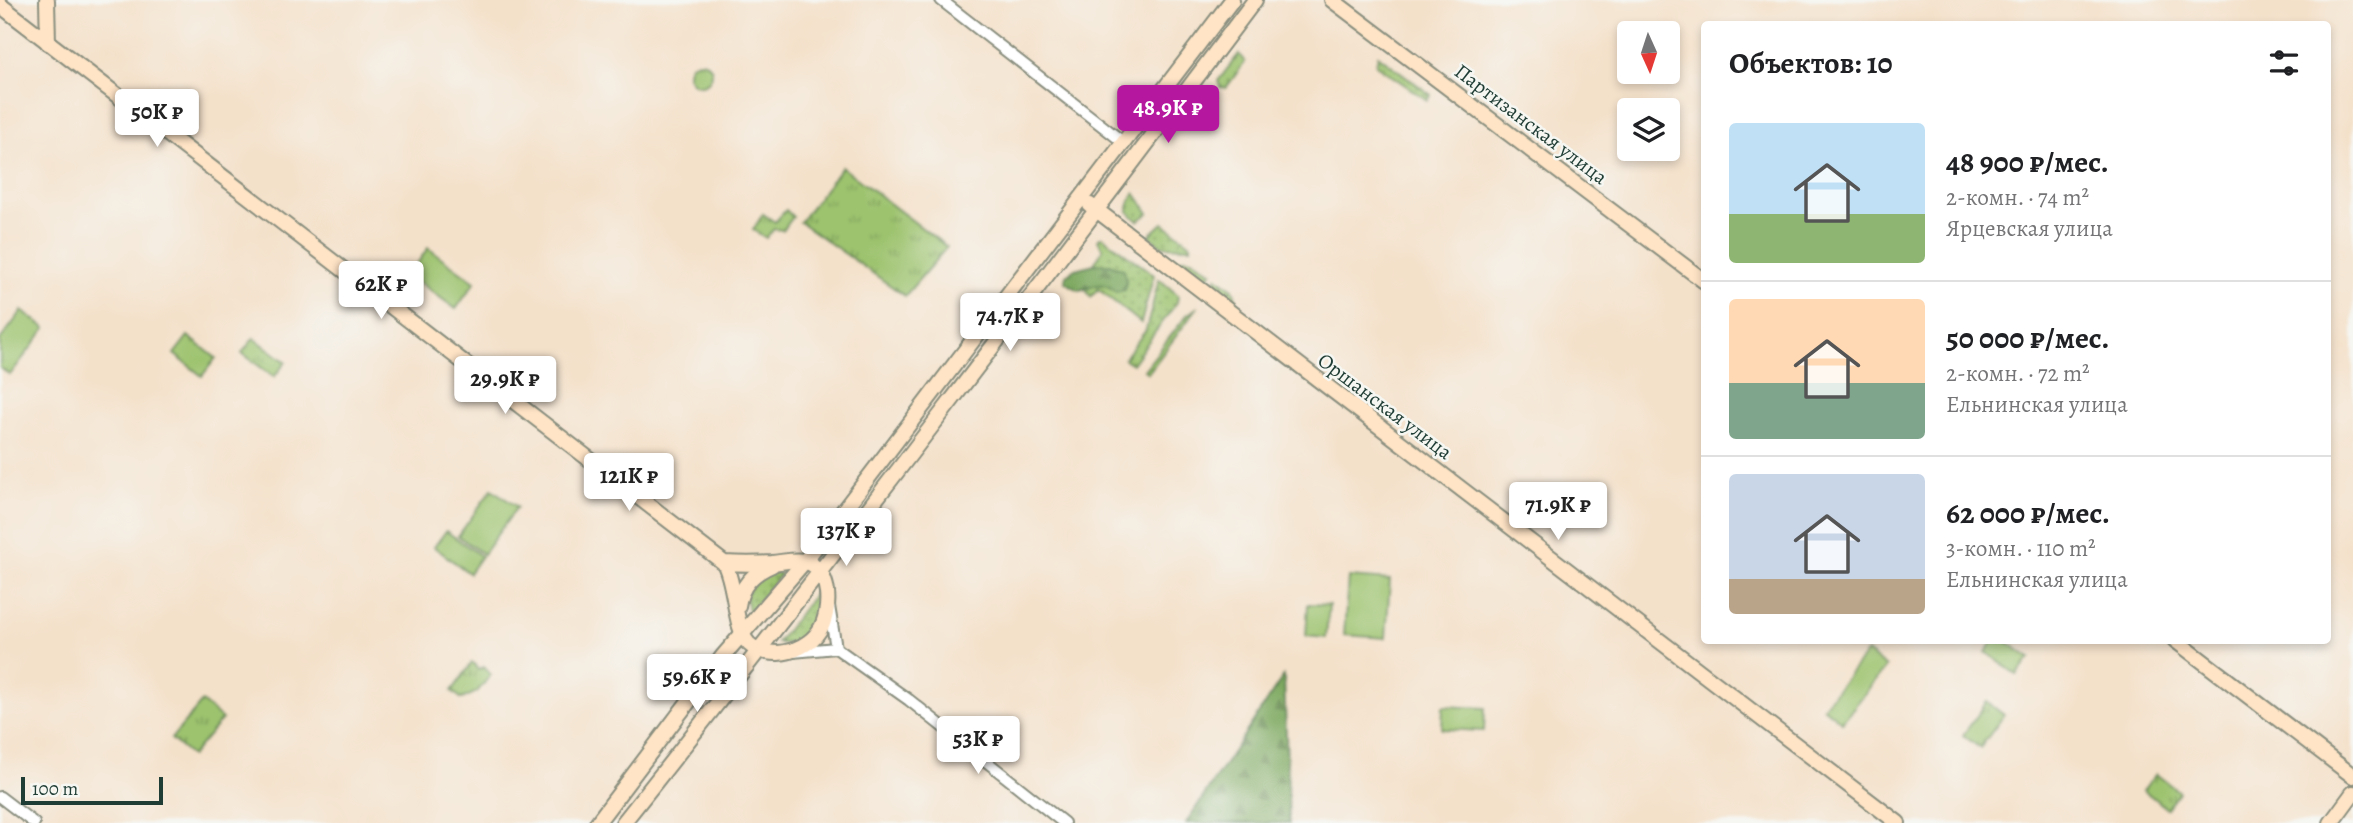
<!DOCTYPE html>
<html lang="ru">
<meta charset="utf-8">
<style>
body{margin:0;font-family:Alegreya,serif;background:#f2f2f2;color:#202124;height:100vh;display:flex;flex-direction:column;font-size:26px;white-space:nowrap}
*{box-sizing:border-box;margin:0}
p{font-size:23px;color:#757577}
.icon{flex:none;width:38px;height:38px;fill:none;stroke:currentColor;stroke-width:2;stroke-linecap:round;stroke-linejoin:round}
.map{position:relative;flex:1;overflow:hidden}
.panel{position:absolute;left:1701px;top:21px;width:630px;height:623px;display:flex;flex-direction:column;background:#fff;border-radius:7px;box-shadow:0 4px 10px #0003}
.panel>*{flex:none}
.needle{width:46px;rotate:177deg}
.tools{position:absolute;left:1617px;top:21px;display:grid;gap:14px}
.tools a{display:grid;place-items:center;width:63px;height:63px;border-radius:7px;background:#fff;box-shadow:0 4px 10px #0003;font-size:35px}
.scale{position:absolute;left:21px;bottom:18px;width:142px;box-sizing:border-box;padding-left:7px;border:4px solid #1f3d34;border-top:0;font-size:19px;line-height:24px;white-space:nowrap;color:#1f3d34;-webkit-text-stroke:5px #f6f6f2;paint-order:stroke}
.price{position:absolute;translate:-50% -60px;padding:0 16px;border-radius:7px;background:#fff;color:#222;font-size:23px;line-height:46px;filter:drop-shadow(0 2px 4px #0008)}
.price::after{content:'';position:absolute;left:50%;top:42px;width:21px;height:16px;margin-left:-10px;background:inherit;clip-path:polygon(0 0,100% 0,50% 100%)}
.price.active{background:#b5179e;color:#fff}
ul{padding:0;list-style:none}
li{display:flex;align-items:center;gap:21px;height:175px;padding:0 28px}
li+li{border-top:2px solid #e0e0e0}
li span{display:grid;place-items:center;flex:none;width:196px;height:140px;border-radius:7px;color:#555}
li>.icon{margin-inline-start:auto}
span .icon{width:84px;height:84px;fill:#fffc;stroke-width:1}
li b{font-size:30px}
h2{display:flex;justify-content:space-between;align-items:center;height:84px;padding:0 28px;font-size:30px}
.map>svg:first-child{display:block}
</style>
<div class="map">
<svg width="2353" height="823" viewBox="0 0 2353 823">
<defs>
<pattern id="grass-dots" width="8" height="8" patternUnits="userSpaceOnUse" patternTransform="scale(1.75)"><rect width="8" height="8" fill="#9dc36e"/><path d="M2 2h.1M6 6h.1" fill="none" stroke="#7fa05b" stroke-width="1.8" stroke-linecap="round"/></pattern>
<pattern id="forest-firs" width="22" height="20" patternUnits="userSpaceOnUse" patternTransform="scale(1.75)"><rect width="22" height="20" fill="#7ea961"/><path d="M5 1l3.5 6h-7zM16 11l3.5 6h-7z" fill="#678b51"/></pattern>
<pattern id="park-tufts" width="24" height="20" patternUnits="userSpaceOnUse" patternTransform="scale(1.75)"><rect width="24" height="20" fill="#9dc36e"/><path d="M3 7l-1-3M5 7V3M7 7l1-3M15 17l-1-3M17 17v-4M19 17l1-3" fill="none" stroke="#7fa05b"/></pattern>
</defs>
<rect width="100%" height="100%" fill="#f6f6f2"/>
<filter id="ink" filterUnits="userSpaceOnUse"><feTurbulence type="fractalNoise" baseFrequency=".0143" numOctaves="2"/><feDisplacementMap in="SourceGraphic" scale="14" xChannelSelector="R" yChannelSelector="G"/><feConvolveMatrix kernelMatrix="1 2 1 2 8 2 1 2 1" color-interpolation-filters="sRGB"/></filter>
<filter id="wash" filterUnits="userSpaceOnUse"><feTurbulence type="fractalNoise" baseFrequency=".00686" numOctaves="4" result="noise"/><feDisplacementMap in="SourceGraphic" scale="28" xChannelSelector="R" yChannelSelector="G"/><feGaussianBlur stdDeviation="1.57" result="paint"/><feColorMatrix in="noise" values="0 0 0 0 0 0 0 0 0 0 0 0 0 0 0 0 0 1.4 0 .05"/><feComposite in="paint" operator="in"/></filter>
<g filter="url(#wash)">
<rect width="100%" height="100%" fill="#f4e1ca"/>
<g fill="url(#grass-dots)" stroke="#5e8051" stroke-width="2">
<path d="M1239 54 1245 62 1226 88 1220 87 1218 81Z"/>
<path d="M1378 55 1431 95 1427 100 1376 65Z"/>
<path d="M1135 193 1149 213 1138 221C1125 212 1126 205 1135 193Z"/>
<path d="M1163 223 1191 244V247L1162 246 1149 236Z"/>
<path d="M1100 237H1103L1154 275 1141 323 1098 289 1091 297 1085 289 1098 284 1110 286 1109 264H1094L1103 249 1098 240Z"/>
<path d="M1183 258 1192 259 1212 272 1204 281 1177 261Z"/>
<path d="M1217 277 1233 289 1239 308 1211 287Z"/>
<path d="M1159 279 1178 295 1177 302 1132 364 1124 359 1146 330Z"/>
<path d="M1198 307 1148 373 1144 370 1187 315Z"/>
<path d="M774 572 781 574 749 612C747 606 745 600 747 594 750 585 765 573 774 572Z"/>
<path d="M816 592C828 622 808 647 777 643Z"/>
</g>
<g fill="url(#forest-firs)" stroke="#4e734a" stroke-width="2">
<path d="M1094 264H1109L1123 269 1126 280 1125 290 1116 292C1103 279 1093 288 1078 290L1065 282 1066 275 1075 269Z"/>
<path d="M1284 675 1289 823H1186Z"/>
</g>
<g fill="url(#park-tufts)" stroke="#5e8051" stroke-width="2">
<circle cx="700" cy="73" r="12"/>
<path d="M842 167 947 247 905 296 800 222Z"/>
<path d="M786 210 793 217 783 230 774 229 766 238 753 230 763 214 775 222Z"/>
<path d="M188 336 216 358 202 376 174 354Z"/>
<path d="M254 338 286 362 274 377 242 353Z"/>
<path d="M472 663 475 664 478 670 484 667 491 675 477 692 462 699 452 691Z"/>
<path d="M202 702 222 719 191 756 171 739Z"/>
<path d="M1987 702 2004 715 1980 748 1963 735Z"/>
<path d="M2156 774 2179 792 2167 808 2143 790Z"/>
</g>
<g fill="#9dc36e" stroke="#5e8051" stroke-width="2">
<path d="M428 248 475 282 456 309 409 275Z"/>
<path d="M22 311 46 328 10 375 0 368V340Z"/>
<path d="M492 489 517 507 483 554 458 536Z"/>
<path d="M446 531 481 556 469 573 434 547Z"/>
<path d="M1348 577 1390 580 1386 638 1344 635Z"/>
<path d="M1308 604 1329 605 1326 638 1306 636Z"/>
<path d="M1995 640 2006 641 2030 658 2017 675 1986 652Z"/>
<path d="M1867 652 1886 667 1842 722 1823 707Z"/>
<path d="M1443 706 1485 708 1484 731 1442 729Z"/>
</g>
</g>
<g filter="url(#ink)">
<g fill="none" stroke-linecap="round" stroke-linejoin="round">
<g stroke="#8a8f7f" stroke-width="14">
<g id="street">
<path d="M941 0 1123 142"/>
<path d="M829 606 836 648"/>
<path d="M836 648 909 700 1064 823"/>
<path d="M793 652 836 648"/>
<path d="M0 797 34 823"/>
</g>
</g>
<g stroke="#8a8f7f" stroke-width="18">
<g id="secondary">
<path d="M47 0 48 43"/>
<path d="M1332 0 1704 281"/>
<path d="M0 5 724 563C736 584 734 630 749 644 756 651 768 653 778 653 794 652 811 644 819 631 832 612 832 568 804 561 794 559 783 562 772 563 756 564 740 564 724 563"/>
<path d="M1090 205 1898 823"/>
<path d="M738 606C741 585 753 573 772 565"/>
<path d="M2175 640 2353 776"/>
<path d="M597 823 723 656 805 561 1232 0"/>
<path d="M623 823C838 552 1047 276 1255 0"/>
<path d="M2331 823 2353 793"/>
</g>
</g>
<use href="#street" stroke="#fff" stroke-width="10"/>
<use href="#secondary" stroke="#ffe4c6" stroke-width="14"/>
</g>
</g>
<g text-anchor="middle" stroke-width="5" stroke-linejoin="round" paint-order="stroke">
<g font-size="21" fill="#1f3d34" stroke="#f6f6f2">
<text transform="translate(1531 124) rotate(37)" y="7">Партизанская улица</text>
<text transform="translate(1385 406) rotate(37)" y="7">Оршанская улица</text>
</g>
</g>
</svg>
<div class="tools">
<a><svg class="needle" viewBox="-14 -14 28 28"><path d="M0-13l5 13h-10z" fill="#e53935"/><path d="M0 13l5-13h-10z" fill="#757577"/></svg></a>
<a><svg class="icon" aria-label="layers" viewBox="0 0 24 24"><path d="M12 4l9 5-9 5-9-5zM3 14l9 5 9-5"/></svg></a>
</div>
<div class="scale">100 m</div>
<b class="price active" style="left:1168px;top:145px">48.9K ₽</b>
<b class="price" style="left:157px;top:149px">50K ₽</b>
<b class="price" style="left:381px;top:321px">62K ₽</b>
<b class="price" style="left:1010px;top:353px">74.7K ₽</b>
<b class="price" style="left:505px;top:416px">29.9K ₽</b>
<b class="price" style="left:629px;top:513px">121K ₽</b>
<b class="price" style="left:1558px;top:542px">71.9K ₽</b>
<b class="price" style="left:846px;top:568px">137K ₽</b>
<b class="price" style="left:697px;top:714px">59.6K ₽</b>
<b class="price" style="left:978px;top:776px">53K ₽</b>
<section class="panel">
<h2>Объектов: 10<svg class="icon" aria-label="filters" viewBox="0 0 24 24"><path d="M4 7h16M4 17h16"/><circle cx="9" cy="7" r="2"/><circle cx="15" cy="17" r="2"/></svg></h2>
<ul>
<li><span style="background:linear-gradient(#bfe0f5 65%,#8fb573 0)"><svg class="icon" aria-label="home" viewBox="0 0 24 24"><path d="M3 11l9-7 9 7M6 9v11h12V9"/></svg></span><div><b>48 900 ₽/мес.</b><p>2-комн. · 74 m²</p><p>Ярцевская улица</p></div></li>
<li><span style="background:linear-gradient(#ffd9b3 60%,#7fa58c 0)"><svg class="icon" aria-label="home" viewBox="0 0 24 24"><path d="M3 11l9-7 9 7M6 9v11h12V9"/></svg></span><div><b>50 000 ₽/мес.</b><p>2-комн. · 72 m²</p><p>Ельнинская улица</p></div></li>
<li><span style="background:linear-gradient(#c9d6e8 75%,#b9a48a 0)"><svg class="icon" aria-label="home" viewBox="0 0 24 24"><path d="M3 11l9-7 9 7M6 9v11h12V9"/></svg></span><div><b>62 000 ₽/мес.</b><p>3-комн. · 110 m²</p><p>Ельнинская улица</p></div></li>
</ul>
</section>
</div>
